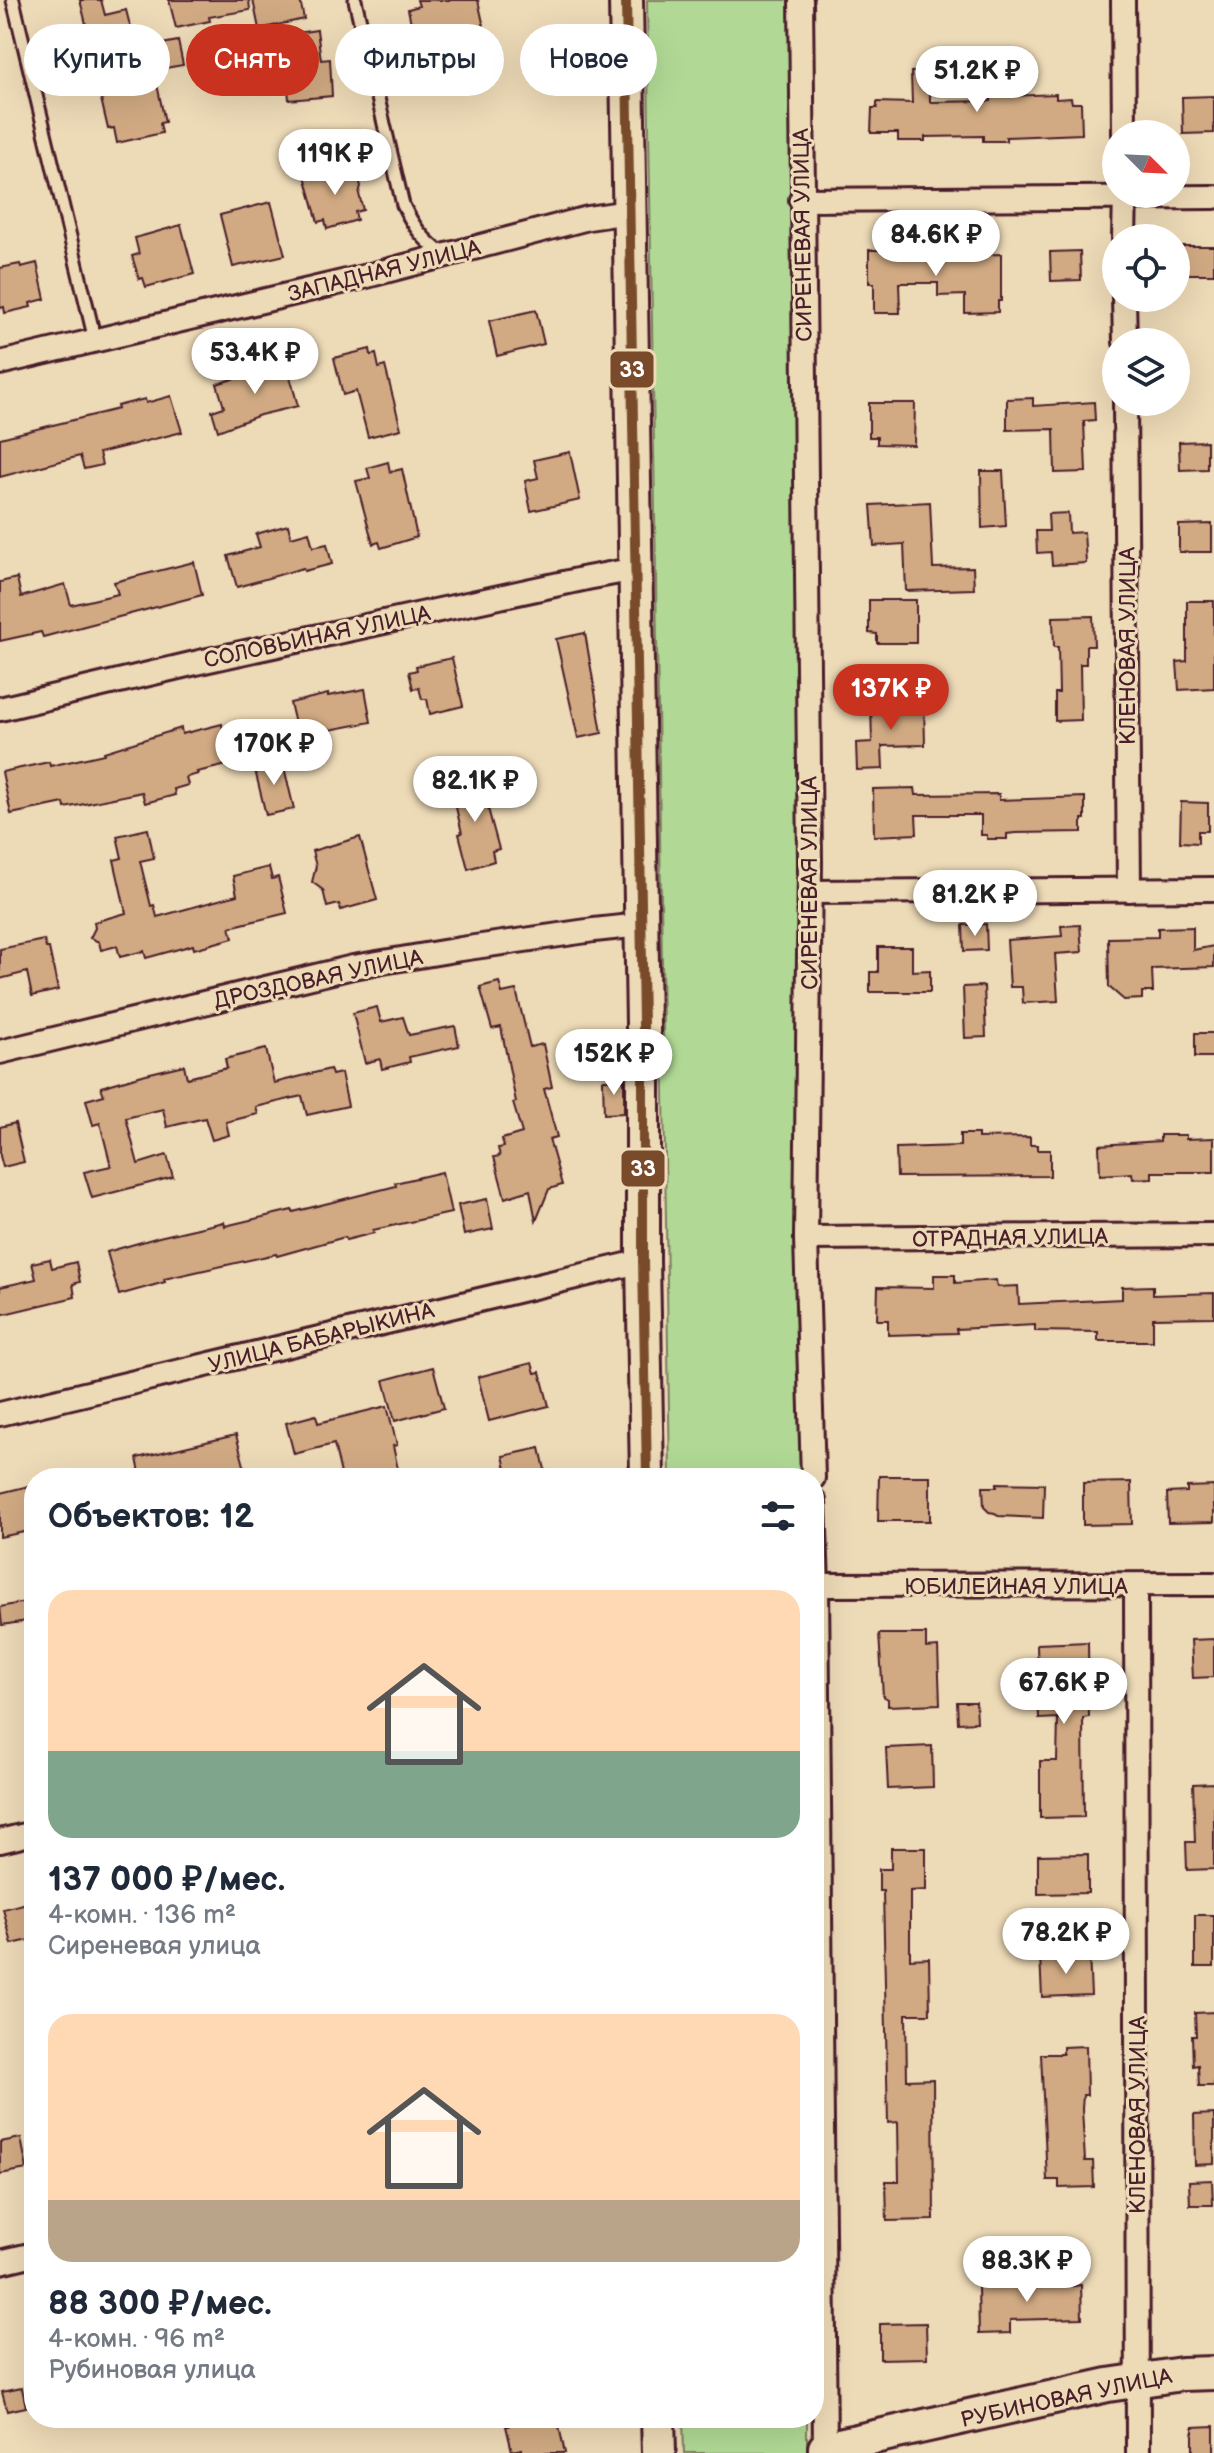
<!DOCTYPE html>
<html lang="ru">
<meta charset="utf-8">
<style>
body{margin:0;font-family:"Balsamiq Sans",sans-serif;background:#f2f2f3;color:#1f2937;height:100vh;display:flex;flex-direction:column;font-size:30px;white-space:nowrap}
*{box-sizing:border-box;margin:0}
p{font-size:26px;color:#747a83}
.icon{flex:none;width:44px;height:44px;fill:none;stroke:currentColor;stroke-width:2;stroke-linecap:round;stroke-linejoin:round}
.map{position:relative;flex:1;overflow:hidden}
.sheet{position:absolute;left:24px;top:1468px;width:800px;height:960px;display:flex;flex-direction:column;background:#fff;border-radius:32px;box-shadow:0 8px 32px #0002}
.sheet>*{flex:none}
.guide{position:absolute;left:24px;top:24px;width:800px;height:72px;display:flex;gap:16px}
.needle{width:52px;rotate:114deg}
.tools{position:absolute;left:1102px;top:120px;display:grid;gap:16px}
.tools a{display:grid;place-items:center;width:88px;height:88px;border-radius:50%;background:#fff;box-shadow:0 8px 32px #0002;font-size:40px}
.price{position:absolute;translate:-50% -68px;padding:0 18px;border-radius:28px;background:#fff;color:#222;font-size:26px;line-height:52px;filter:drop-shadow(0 2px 4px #0008)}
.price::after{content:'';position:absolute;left:50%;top:48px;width:24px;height:18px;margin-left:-12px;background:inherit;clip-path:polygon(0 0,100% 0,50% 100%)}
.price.selected{background:#c8321e;color:#fff}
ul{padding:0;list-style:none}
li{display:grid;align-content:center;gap:16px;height:424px;padding:0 24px}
li span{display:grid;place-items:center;height:248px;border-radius:24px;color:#555}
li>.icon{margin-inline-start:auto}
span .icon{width:144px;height:144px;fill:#fffc;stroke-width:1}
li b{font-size:34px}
h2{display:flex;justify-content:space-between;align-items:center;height:96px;padding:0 24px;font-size:34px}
.tag{padding:0 28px;border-radius:36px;background:#fff;box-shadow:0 8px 32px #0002;font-size:28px;line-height:72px}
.tag.selected{background:#c8321e;color:#fff}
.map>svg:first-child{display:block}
</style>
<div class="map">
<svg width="1214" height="2453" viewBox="0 0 1214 2453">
<rect width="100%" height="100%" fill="#eddab7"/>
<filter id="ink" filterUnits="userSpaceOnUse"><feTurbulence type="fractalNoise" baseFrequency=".0125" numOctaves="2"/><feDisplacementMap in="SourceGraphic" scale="16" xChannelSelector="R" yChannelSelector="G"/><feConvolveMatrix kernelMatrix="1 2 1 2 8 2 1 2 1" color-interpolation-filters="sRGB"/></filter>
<g filter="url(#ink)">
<g fill="#b1d995" stroke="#7e7c60" stroke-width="2">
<path d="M647 0H791L803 1478H670Z"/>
<path d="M683 2418H807V2453H684Z"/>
</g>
<g fill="#d1aa83" stroke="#4a1f2b" stroke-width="2">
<path d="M80 0H101L105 15 126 10 136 49 178 41 183 65 154 70 165 122 160 123 162 133 117 143 114 128 108 129 101 99 117 95 108 54 99 56 92 27 87 28Z"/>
<path d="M169 0H249L250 10 209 17 210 21 176 28Z"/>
<path d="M253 0H300L304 19 259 29Z"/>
<path d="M417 0H478L485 32 427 45 424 31 413 33 408 9 419 6Z"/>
<path d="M317 30 321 60 330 59 332 96 289 100 286 63 301 62 296 33Z"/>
<path d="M930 71V102L991 101 990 71H1011V96L1056 94V99L1071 98 1072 103H1081L1082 134 1006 137V141H983V136L925 137V141H898V133H871L872 108H877V102L912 103 911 72Z"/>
<path d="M1214 96V133L1183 134 1182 97Z"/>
<path d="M336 168 338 176 352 172 358 177 361 186 359 194 363 210 355 212 357 220 327 229 325 220 318 222 305 176Z"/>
<path d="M271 202 285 255 233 267 220 215Z"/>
<path d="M181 225 194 274 146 287 143 278 139 279 132 256 139 254 135 238Z"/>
<rect x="1178" y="246" width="36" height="28"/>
<path d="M869 250H920V259L965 258V255L1001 254V301H998V312L965 313V295L938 296V283H899L900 313H874V283H869Z"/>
<path d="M1080 251 1081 280 1051 281 1050 252Z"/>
<path d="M37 263 45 299 30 303 31 307 5 313 4 307 0 308V268L20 264 21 267Z"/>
<path d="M536 310 544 344 497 356 489 321Z"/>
<path d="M290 343 295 360 276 365 272 348Z"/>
<path d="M370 349 371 355 376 354 379 368 385 366 401 429 368 437 356 391 343 395 334 358Z"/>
<path d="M286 362 298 406 260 415 218 431 212 411 224 407 217 384Z"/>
<path d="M171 396 182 432 99 453 102 465 84 469 80 456 0 477V438L118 409 117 406 145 399 146 403Z"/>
<path d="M1033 398V406L1094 402 1095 420 1084 421 1086 472 1055 473 1054 429 1007 430V399Z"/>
<path d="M869 403H915L914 445 877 444V437H869Z"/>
<path d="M1207 441V469L1180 470 1179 442Z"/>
<path d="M570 452 580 500 531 511 525 481 538 478 534 460Z"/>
<path d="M388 462 390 472 402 469 417 537 381 548 379 542 373 544 356 481 370 478 367 468Z"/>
<path d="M981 471H1003L1006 526 982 528Z"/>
<path d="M930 502 933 568 973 567 974 589 906 591 904 544 874 546 871 505Z"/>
<path d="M1068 513 1069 533 1084 532 1086 563 1052 565 1051 552 1037 553 1036 531H1049L1048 514Z"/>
<path d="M1212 524V552H1179V525Z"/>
<path d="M288 525 291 537 309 532 313 547 327 544 332 564 304 571 303 568 237 587 228 556 260 547 256 534Z"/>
<path d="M194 562 202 595 43 637 41 632 0 641V582L17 578 21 597 65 584 71 605 118 594 114 582Z"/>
<path d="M869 600H916V643H877V634L869 633Z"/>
<path d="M1187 601H1214V688L1179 690 1177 662 1187 661Z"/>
<path d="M1093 616 1094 646H1086V664H1080L1081 720 1055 721V693H1059L1058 647H1054L1053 617Z"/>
<path d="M585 633 602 733 578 738 556 639Z"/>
<path d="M452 658 463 706 430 714 427 699H422L419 688 413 689 409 672 417 670 416 666Z"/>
<path d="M365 689 371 722 298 736 290 703 328 694V696Z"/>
<path d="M924 703 925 745 882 746 883 769 857 770 856 743 872 742 871 705Z"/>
<path d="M222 724 223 730 244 725 253 759 197 772 198 774 186 777 188 785 174 789 175 795 145 803 142 792 65 808 64 803 11 814 2 772 49 762 50 766 104 754V752L181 728 182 734Z"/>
<path d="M282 759 294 809 266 815 254 766Z"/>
<path d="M480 779 499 849 492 851 494 861 468 869 459 834 462 833 451 786Z"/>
<path d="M915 788 916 795 999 794V800L1085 797V819H1082V832L1015 833 1007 834V839H987V835H981V815H916L917 834 874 836 873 789Z"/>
<path d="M1181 802 1208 803V831H1198V843L1180 842Z"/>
<path d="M148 829 154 858 140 861 151 906 154 905 157 917 237 895 233 876 269 867 272 879 278 877 287 913 230 927 233 938 194 949 193 945 146 958 144 951 120 957 117 946 101 950 99 942 90 938 95 928 94 922 126 913 114 860 122 858 117 836Z"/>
<path d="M360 837 377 900 341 910 339 904 327 907 323 890 312 882 316 866 312 851Z"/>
<path d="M986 924 987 950 964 951 963 925Z"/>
<path d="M1080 925 1082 952 1055 954 1058 1001 1023 1003 1022 987H1010L1007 940 1062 936 1061 926Z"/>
<path d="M1193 927V950L1214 946V967L1152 969 1153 992H1142V999L1124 1000 1109 987 1108 938 1158 937V928Z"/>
<path d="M44 940 46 948H49L58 990 32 996 27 972 0 979V949Z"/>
<path d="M878 947H912V971L930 970V992H870V972H878Z"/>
<path d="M499 982 502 993 516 990 530 1047 543 1044 552 1087 544 1089 557 1137 549 1139 562 1185 549 1189 536 1221 530 1190 505 1198 494 1157 500 1156 498 1148 504 1147 502 1139 522 1133 513 1103 516 1102 501 1027 492 1029 480 987Z"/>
<path d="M984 986 986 1037 965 1038 963 987Z"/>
<path d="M377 1007 381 1022 403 1017 409 1035 455 1026 459 1046 409 1057 410 1062 382 1069 380 1059 365 1063 353 1013Z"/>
<rect x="1195" y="1033" width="19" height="24"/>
<path d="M266 1049 274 1083 330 1069 332 1075 341 1073 348 1106 307 1115 302 1096 256 1107 258 1114 226 1122 229 1135 212 1140 205 1118 167 1127 163 1109 126 1118 138 1164 167 1155 173 1177 92 1198 84 1172 111 1166 100 1123 93 1125 86 1100 104 1095 101 1087 146 1074 184 1065 187 1078 227 1068 225 1059Z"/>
<path d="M603 1080H624V1113L604 1114Z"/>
<path d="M15 1123 24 1162 3 1167 0 1156V1127Z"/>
<path d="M960 1134H978V1138L1030 1137V1145H1037V1150H1050V1176L897 1177 896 1148 960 1146Z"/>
<path d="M1160 1135H1186V1139L1214 1138V1172H1152V1178L1133 1179 1132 1173 1100 1175 1099 1145 1160 1141Z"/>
<path d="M442 1172 451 1213 373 1230 374 1233 346 1240 345 1237 277 1256 276 1254 164 1279 165 1282 119 1295 107 1252 159 1237 224 1222 225 1226 292 1210 293 1212 396 1186 395 1183Z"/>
<path d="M487 1199 493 1229 464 1235 458 1205Z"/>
<path d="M50 1259 52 1268 76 1262 80 1282 73 1284 75 1297 0 1315V1287L36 1279 32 1263Z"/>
<path d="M934 1275H955V1283L996 1280 997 1287 1018 1286 1019 1304 1122 1299V1287L1153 1286V1295L1214 1293V1317L1153 1318V1341H1098V1332L1035 1331V1325L956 1329 957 1333 888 1335V1320H877L878 1287 934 1288Z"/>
<path d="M532 1363 535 1373 540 1372 549 1406 489 1421 478 1377Z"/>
<path d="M433 1367 444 1408 395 1421 384 1380Z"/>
<path d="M387 1406 397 1445 393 1446 399 1474 382 1478H342L334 1444 294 1454 286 1423 316 1415 318 1423Z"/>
<path d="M236 1435 246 1473 224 1478 222 1469 188 1478H141L137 1458Z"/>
<path d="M540 1448 547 1478H508L503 1456Z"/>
<path d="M879 1476H930V1521H878Z"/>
<path d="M1131 1482 1132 1524 1083 1525V1483Z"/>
<path d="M997 1483 1044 1484 1043 1518 998 1516 995 1513 989 1512 984 1507 983 1487H997Z"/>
<path d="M29 1486 34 1510V1530L0 1537V1493Z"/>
<path d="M1214 1486V1522L1168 1523 1167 1493 1187 1492V1487Z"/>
<path d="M30 1601 33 1620 2 1625 0 1607Z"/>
<path d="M879 1634H926V1648L938 1647 940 1704 888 1706V1699L883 1696Z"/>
<path d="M1214 1639V1677L1193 1678 1191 1640Z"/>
<path d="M1088 1642 1089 1717 1083 1718 1084 1817 1040 1818V1761H1057L1058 1718 1039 1719 1037 1644Z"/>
<path d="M957 1702H976L977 1722 958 1723Z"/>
<path d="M932 1746 933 1787 888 1789 886 1748Z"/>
<path d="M1214 1783V1869L1187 1870 1186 1842H1195L1193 1784Z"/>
<path d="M891 1848H926V1890L910 1891V1959L929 1958 930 2014H906L907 2080 933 2079 934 2220 887 2221 886 2181H899L898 2122 888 2123 883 1891H879V1869H891Z"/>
<path d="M1088 1854V1893L1038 1894V1855Z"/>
<path d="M31 1902 34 1916V1939L12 1944 3 1909Z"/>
<rect x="1195" y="1915" width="19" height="52"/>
<path d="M1089 1954 1091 1995 1042 1997 1040 1956Z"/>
<path d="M1214 2012V2086H1199L1198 2065 1193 2066 1192 2036H1196L1195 2013Z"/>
<path d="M1086 2046 1087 2095H1083L1082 2109 1085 2161H1093L1094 2187 1059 2188V2180H1047L1041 2054H1063V2047Z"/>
<path d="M1214 2114V2164L1195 2165 1194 2115Z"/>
<path d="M21 2138 27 2169 0 2174V2142Z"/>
<path d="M1212 2180 1213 2205H1190L1189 2181Z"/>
<path d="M1073 2279V2286L1081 2285 1082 2318 1010 2320V2333L979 2334 978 2286 1035 2285V2280Z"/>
<path d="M926 2323 927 2358 880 2359V2324Z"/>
<path d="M22 2388 26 2407 7 2411 2 2392Z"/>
<path d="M507 2418H557L565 2453H522V2449L512 2451 506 2426H509Z"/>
<path d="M1214 2426V2453H1193V2427Z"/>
</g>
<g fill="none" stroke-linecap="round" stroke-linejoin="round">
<g stroke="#4a1f2b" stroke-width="17">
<g id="lane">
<path d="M13 0 95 340"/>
<path d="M355 0 403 205C413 226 424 241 443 254"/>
</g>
</g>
<g stroke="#4a1f2b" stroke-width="28">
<g id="street">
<path d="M801 0 810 862 806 1238 813 1478"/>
<path d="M1123 0 1124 134"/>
<path d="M801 200 1214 197"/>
<path d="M1124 238 1125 194"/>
<path d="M1124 298 1125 342"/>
<path d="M0 363 359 278 588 218 629 212"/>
<path d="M1125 402 1129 890"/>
<path d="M0 709 204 661 587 578 636 569"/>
<path d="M810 892 1214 889"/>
<path d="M0 1052 353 967 461 949 594 930 641 925"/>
<path d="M806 1238 1214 1235"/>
<path d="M0 1414 643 1261"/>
<path d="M814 1501 817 1585 825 2448"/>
<path d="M817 1585 1214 1584"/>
<path d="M1136 1586 1138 2453"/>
<path d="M0 1841 34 1833"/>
<path d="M0 2262 34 2254"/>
</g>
</g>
<g stroke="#4a1f2b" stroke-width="38">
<g id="secondary">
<path d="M626 0 643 1024V1261L647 1478"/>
<path d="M658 2418 659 2453"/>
<path d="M825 2453V2448L1108 2385 1182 2374 1214 2373"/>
</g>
</g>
<use href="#lane" stroke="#eddab7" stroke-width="11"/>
<use href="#street" stroke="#eddab7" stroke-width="22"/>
<use href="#secondary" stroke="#eddab7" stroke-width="32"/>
<g stroke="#eddab7" stroke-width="16">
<path id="bus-1" d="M626 0 643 1024V1261L647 1478"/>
</g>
<use href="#bus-1" stroke="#7a4b2a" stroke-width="10"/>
</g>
</g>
<g text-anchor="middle" stroke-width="6" stroke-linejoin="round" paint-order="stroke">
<g font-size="22" fill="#4a1f2b" stroke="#eddab7">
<text transform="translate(802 235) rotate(-91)" y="8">СИРЕНЕВАЯ УЛИЦА</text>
<text transform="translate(384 270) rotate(-14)" y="8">ЗАПАДНАЯ УЛИЦА</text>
<text transform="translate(317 636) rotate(-12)" y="8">СОЛОВЬИНАЯ УЛИЦА</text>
<text transform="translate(1127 646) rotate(-90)" y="8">КЛЕНОВАЯ УЛИЦА</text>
<text transform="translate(809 883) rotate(-90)" y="8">СИРЕНЕВАЯ УЛИЦА</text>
<text transform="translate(318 978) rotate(-12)" y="8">ДРОЗДОВАЯ УЛИЦА</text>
<text transform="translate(1010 1237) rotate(-1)" y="8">ОТРАДНАЯ УЛИЦА</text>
<text transform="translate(321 1337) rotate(-14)" y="8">УЛИЦА БАБАРЫКИНА</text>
<text x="1016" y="1594">ЮБИЛЕЙНАЯ УЛИЦА</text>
<text transform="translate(1137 2115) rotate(-90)" y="8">КЛЕНОВАЯ УЛИЦА</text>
<text transform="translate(1066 2397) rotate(-12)" y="8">РУБИНОВАЯ УЛИЦА</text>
</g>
</g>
<g stroke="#eddab7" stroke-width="3">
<rect x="609" y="350" width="46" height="39" rx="8" fill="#7a4b2a"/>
<rect x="620" y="1149" width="46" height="39" rx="8" fill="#7a4b2a"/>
</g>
<g font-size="22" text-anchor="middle" font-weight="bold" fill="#fff">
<text x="632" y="377">33</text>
<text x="643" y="1176">33</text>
</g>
</svg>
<div class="tools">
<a><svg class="needle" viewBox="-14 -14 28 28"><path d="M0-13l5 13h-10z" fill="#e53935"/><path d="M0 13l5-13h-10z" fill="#747a83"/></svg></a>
<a><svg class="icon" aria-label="locate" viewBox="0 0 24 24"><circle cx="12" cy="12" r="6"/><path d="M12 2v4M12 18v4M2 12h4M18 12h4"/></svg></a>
<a><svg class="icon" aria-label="layers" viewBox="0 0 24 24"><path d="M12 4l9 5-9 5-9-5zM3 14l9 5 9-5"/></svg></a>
</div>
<b class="price" style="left:977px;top:114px">51.2K ₽</b>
<b class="price" style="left:335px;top:197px">119K ₽</b>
<b class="price" style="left:936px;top:278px">84.6K ₽</b>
<b class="price" style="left:255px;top:396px">53.4K ₽</b>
<b class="price selected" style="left:891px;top:732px">137K ₽</b>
<b class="price" style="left:274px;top:787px">170K ₽</b>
<b class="price" style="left:475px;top:824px">82.1K ₽</b>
<b class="price" style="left:975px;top:938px">81.2K ₽</b>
<b class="price" style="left:614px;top:1097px">152K ₽</b>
<b class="price" style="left:1064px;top:1726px">67.6K ₽</b>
<b class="price" style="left:1066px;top:1976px">78.2K ₽</b>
<b class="price" style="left:1027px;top:2304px">88.3K ₽</b>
<div class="guide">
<a class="tag">Купить</a>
<a class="tag selected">Снять</a>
<a class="tag">Фильтры</a>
<a class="tag">Новое</a>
</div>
<section class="sheet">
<h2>Объектов: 12<svg class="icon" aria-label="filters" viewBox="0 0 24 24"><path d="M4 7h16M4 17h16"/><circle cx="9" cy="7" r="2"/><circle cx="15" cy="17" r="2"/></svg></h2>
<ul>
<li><span style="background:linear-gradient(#ffd9b3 65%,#7fa58c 0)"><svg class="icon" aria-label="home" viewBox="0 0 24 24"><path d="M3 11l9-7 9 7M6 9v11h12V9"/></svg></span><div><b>137 000 ₽/мес.</b><p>4-комн. · 136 m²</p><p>Сиреневая улица</p></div></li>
<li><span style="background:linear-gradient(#ffd9b3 75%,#b9a48a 0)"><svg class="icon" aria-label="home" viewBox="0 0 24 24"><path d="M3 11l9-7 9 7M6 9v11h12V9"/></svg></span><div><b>88 300 ₽/мес.</b><p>4-комн. · 96 m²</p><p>Рубиновая улица</p></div></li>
</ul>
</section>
</div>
